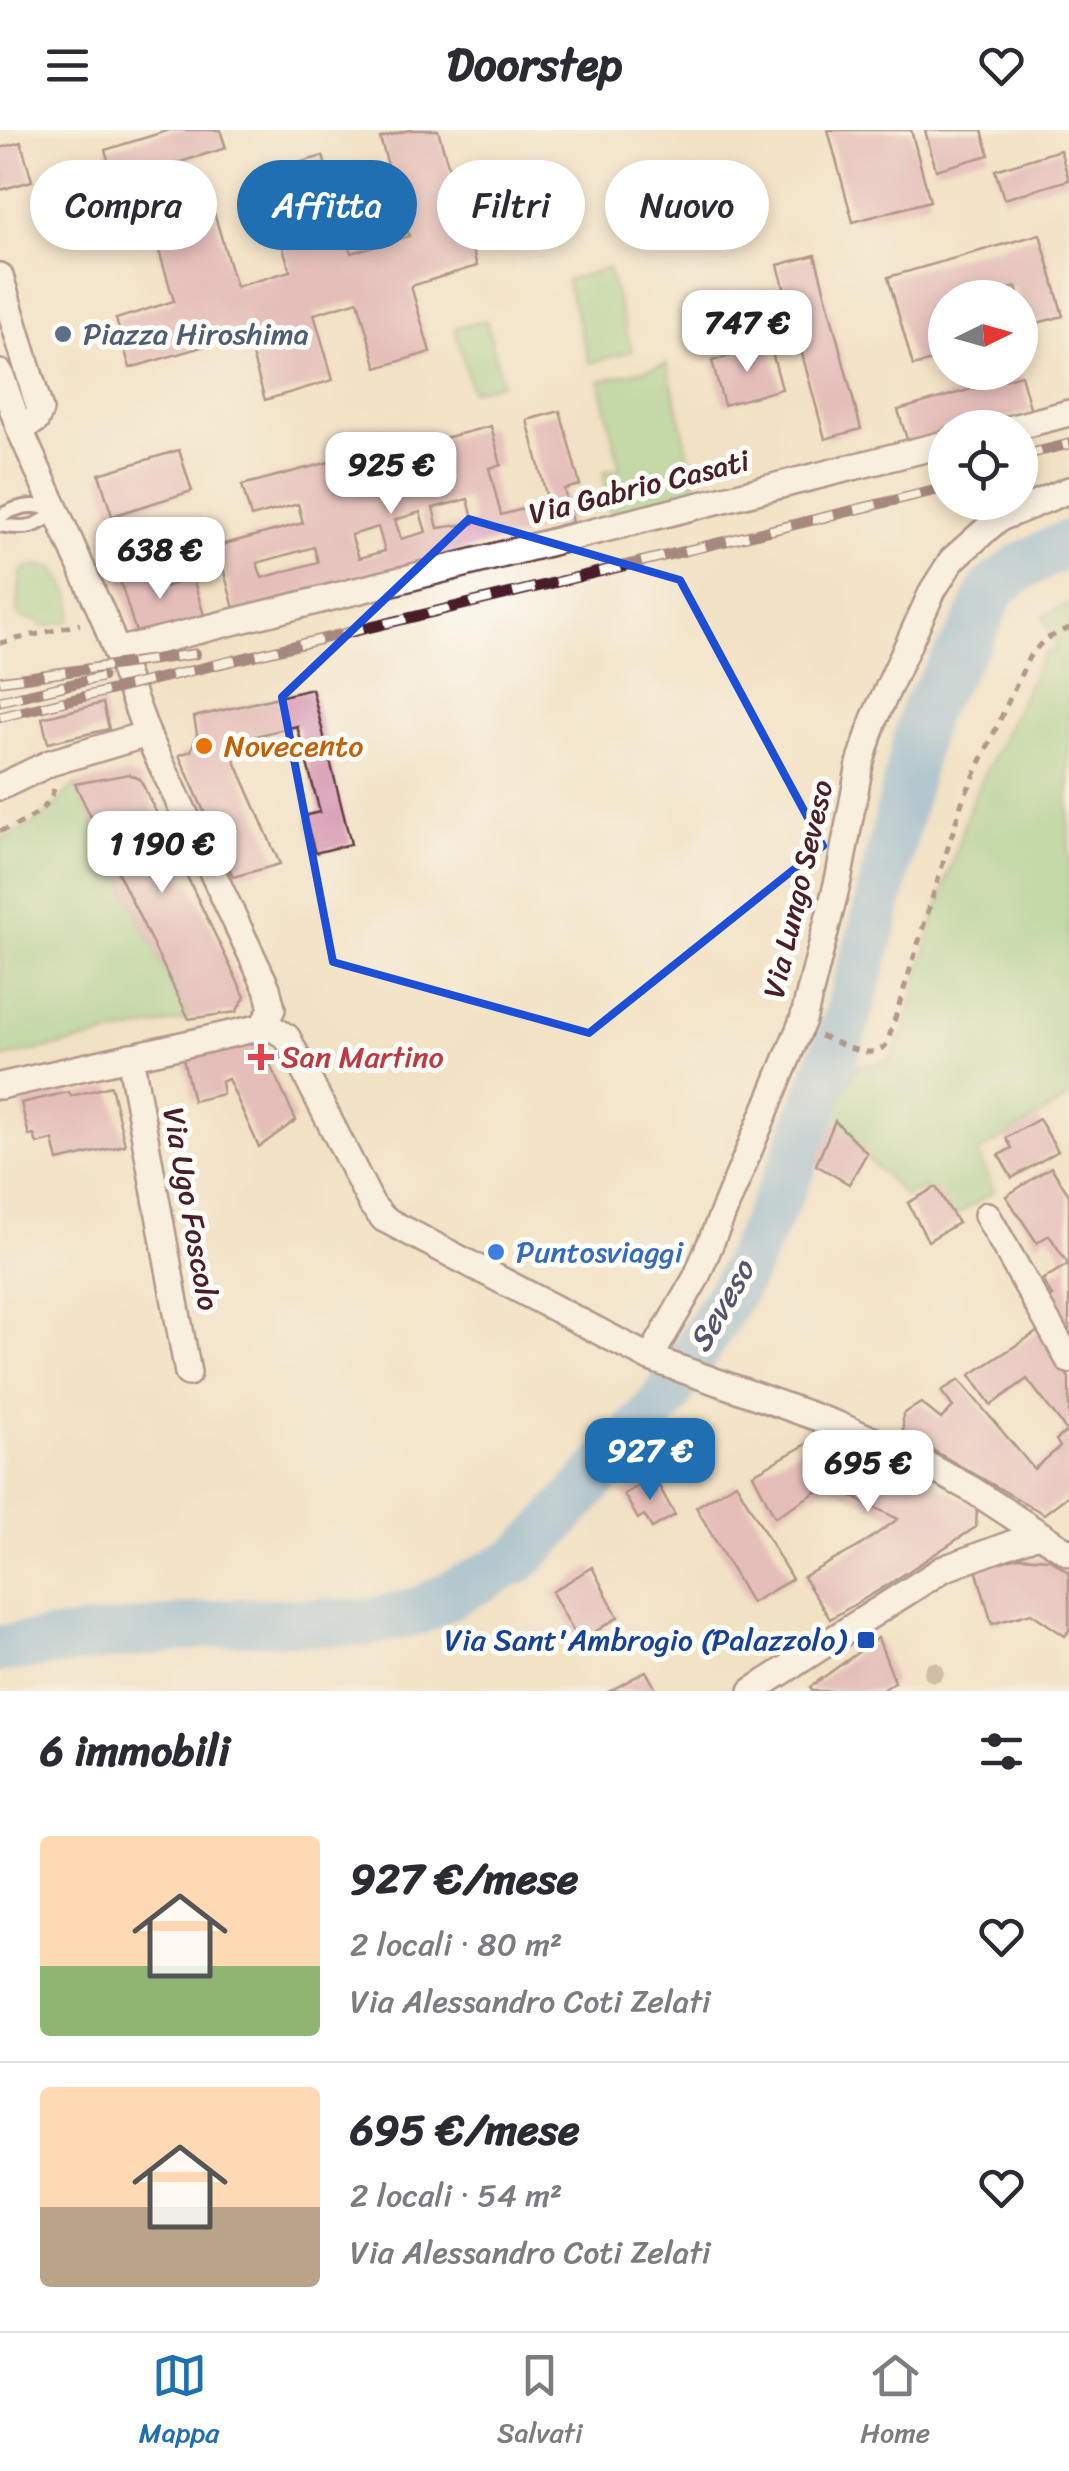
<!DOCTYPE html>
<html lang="it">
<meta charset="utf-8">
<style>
body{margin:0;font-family:Sriracha,sans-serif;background:#f7f7f7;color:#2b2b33;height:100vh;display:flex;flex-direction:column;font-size:38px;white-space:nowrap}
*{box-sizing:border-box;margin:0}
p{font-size:32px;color:#7c7c81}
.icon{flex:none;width:55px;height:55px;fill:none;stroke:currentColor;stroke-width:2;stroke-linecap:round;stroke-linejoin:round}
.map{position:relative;height:1561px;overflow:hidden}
.side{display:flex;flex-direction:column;background:#fff;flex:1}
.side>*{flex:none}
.top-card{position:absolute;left:30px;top:30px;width:1010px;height:90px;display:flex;gap:20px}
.needle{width:65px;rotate:85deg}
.fabs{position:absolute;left:928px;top:150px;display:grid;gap:20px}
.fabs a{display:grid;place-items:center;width:110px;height:110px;border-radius:50%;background:#fff;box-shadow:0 5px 15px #0003;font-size:50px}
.price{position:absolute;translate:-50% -85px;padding:0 22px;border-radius:20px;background:#fff;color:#222;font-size:32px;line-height:65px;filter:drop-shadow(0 2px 5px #0008)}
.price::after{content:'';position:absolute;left:50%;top:60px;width:30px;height:22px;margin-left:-15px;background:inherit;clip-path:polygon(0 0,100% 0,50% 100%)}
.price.active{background:#1f6fb2;color:#fff}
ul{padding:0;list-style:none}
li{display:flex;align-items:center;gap:30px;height:250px;padding:0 40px}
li+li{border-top:2px solid #e1e1e2}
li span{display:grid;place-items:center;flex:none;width:280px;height:200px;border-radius:10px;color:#555}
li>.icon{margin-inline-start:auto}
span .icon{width:120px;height:120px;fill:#fffc;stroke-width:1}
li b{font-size:42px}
h2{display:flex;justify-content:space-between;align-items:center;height:120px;padding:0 40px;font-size:42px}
.pill{padding:0 35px;border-radius:45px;background:#fff;box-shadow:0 5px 15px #0003;font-size:35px;line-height:90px}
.pill.active{background:#1f6fb2;color:#fff}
header{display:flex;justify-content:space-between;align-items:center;height:130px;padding:0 40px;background:#fff;font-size:45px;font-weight:700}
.menu{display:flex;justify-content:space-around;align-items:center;height:140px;border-top:2px solid #e1e1e2;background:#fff;font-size:28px;color:#7c7c81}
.menu a{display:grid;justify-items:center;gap:5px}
.menu .active{color:#1f6fb2}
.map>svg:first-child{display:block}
</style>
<header><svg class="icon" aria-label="menu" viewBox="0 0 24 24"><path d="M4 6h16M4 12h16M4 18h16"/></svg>Doorstep<svg class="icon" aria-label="heart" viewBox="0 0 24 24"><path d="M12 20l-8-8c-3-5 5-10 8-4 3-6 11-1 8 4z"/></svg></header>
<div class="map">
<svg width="1069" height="1561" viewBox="0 0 1069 1561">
<rect width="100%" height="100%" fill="#fdfcf7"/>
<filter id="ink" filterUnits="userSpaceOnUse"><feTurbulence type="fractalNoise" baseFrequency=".01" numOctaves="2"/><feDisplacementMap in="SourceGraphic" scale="20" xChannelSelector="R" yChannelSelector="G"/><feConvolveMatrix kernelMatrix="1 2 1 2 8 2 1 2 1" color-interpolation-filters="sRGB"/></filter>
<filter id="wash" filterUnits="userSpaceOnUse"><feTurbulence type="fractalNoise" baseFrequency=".0048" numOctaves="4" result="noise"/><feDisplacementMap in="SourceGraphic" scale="40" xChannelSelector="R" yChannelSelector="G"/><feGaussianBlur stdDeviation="2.25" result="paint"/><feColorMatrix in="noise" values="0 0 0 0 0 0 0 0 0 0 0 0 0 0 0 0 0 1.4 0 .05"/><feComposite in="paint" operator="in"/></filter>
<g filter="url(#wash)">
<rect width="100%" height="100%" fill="#f2e2c5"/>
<g fill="#8ecd84" stroke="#6c7658" stroke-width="2.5">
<path d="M608 138 632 221 590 233 566 150Z"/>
<path d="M486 190 502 253 471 261 455 198Z"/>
<path d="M667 234 699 366 614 387 605 373 604 342 620 337 599 251Z"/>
<path d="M40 435 55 439C67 456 77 470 70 491L42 497 37 490 20 488 17 482 21 443 27 437Z"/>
<path d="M1069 473V968L978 1023 994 1061 948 1091 926 1058 905 1066 871 1032 828 997 857 935 876 934 891 927 904 902 933 792 972 670 1043 524 1057 519 1043 486Z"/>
<path d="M75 654 189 889 0 928V708C34 699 53 679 75 654Z"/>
</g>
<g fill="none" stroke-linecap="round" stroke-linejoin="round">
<path stroke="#66a6d9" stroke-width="48" d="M0 1519 243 1491 366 1493 419 1481 519 1429 542 1407 665 1270 738 1151 792 1037 846 891 871 805 923 583 972 503 993 458 1022 436 1069 413"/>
</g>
<g id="blocks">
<g fill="#d593ad" fill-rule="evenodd">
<path d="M170 0H220L226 18 115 52 105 20Z"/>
<path d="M409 0H438L477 136 411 156 430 222 377 238 358 171 314 184 333 250 265 270 246 204 130 238 116 189 174 171 146 77 207 59 236 157 290 141 261 43 323 26 351 123 409 106 380 8Z"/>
<path d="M828 0H911L930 71 853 92Z"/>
<path d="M925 0H982L989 25 936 40Z"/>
<path d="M21 12 32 51 0 60V18Z"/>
<path d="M1060 20 1069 50 1004 69 995 40Z"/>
<path d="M1040 104 1063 186 1026 196 1016 157 979 168H945V227L913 236 888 147Z"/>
<path d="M815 125 861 299 825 309 778 135Z"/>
<path d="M770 215 782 259 724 275 712 231Z"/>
<path d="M1021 245 1031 281 974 298H945V306L909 316 898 280Z"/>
<path d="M560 281 580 355 564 359 572 392 235 482 217 416 303 393 298 374 251 387 242 355 337 330 347 367 434 344 425 313 491 296 501 335 489 338 501 385 548 372 527 290ZM468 369 474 393 438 398 433 378ZM420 382 426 402 401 409 395 390ZM378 397 385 421 359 428 351 405ZM314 417 318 432 262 448 257 433Z"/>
<path d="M179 320 192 361 112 386 99 344Z"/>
<path d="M158 435 165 457 193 448 205 489 138 509 119 447Z"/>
<path d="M312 559 351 714 315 723 306 691 307 685 320 682 297 596 227 613 280 734 233 747 179 625 191 621 197 604 194 587Z"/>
<path d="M103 573 109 599 48 613 42 588Z"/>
<path d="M129 644 140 649 245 867 236 882 189 889 75 654Z"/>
<path d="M257 907 296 990 259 1017 228 949 221 952 223 964 193 971 182 924Z"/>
<path d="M111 956 125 1015 58 1031 53 1010 37 1014 34 1005 29 1006 21 973 69 962 71 966Z"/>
<path d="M1039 989 1058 1021 1012 1048 999 1025 1012 1018 1006 1008Z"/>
<path d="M835 991 867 1023 849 1054 816 1035Z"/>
<path d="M1051 1037 1069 1065V1218L1042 1172 1052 1166 1042 1150 1068 1134 1049 1105 1037 1113 1006 1066Z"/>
<path d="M936 1057 958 1093 928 1111 908 1073Z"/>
<path d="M1040 1200 1069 1248V1365L1044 1384 903 1303V1284L921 1273 941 1289 953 1277 941 1261 959 1250 1034 1339 1060 1317 1056 1310 1067 1301 1027 1249 991 1275 970 1245Z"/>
<path d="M827 1303 883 1325 977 1377 976 1397 886 1456 830 1489 803 1447 858 1417 898 1389 828 1355 775 1387 753 1344Z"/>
<path d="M654 1347 675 1385 652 1398 644 1385 638 1389 624 1364Z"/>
<path d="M736 1353 792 1449 751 1473 696 1377Z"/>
<path d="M1018 1427 1050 1429 1069 1443V1500L1065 1506 1031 1483 992 1494 976 1439Z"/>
<path d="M592 1437 618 1487 579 1512 552 1462Z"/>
<path d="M878 1508 895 1552 881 1561H812L810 1557Z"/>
<path d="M646 1541 657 1561H610Z"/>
</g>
</g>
</g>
<g filter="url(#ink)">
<use href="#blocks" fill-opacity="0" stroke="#633c42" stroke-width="2.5"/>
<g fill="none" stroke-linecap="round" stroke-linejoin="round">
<g stroke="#633c42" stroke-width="18">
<path id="service" d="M0 386C19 376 34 372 55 381 37 399 24 399 0 395"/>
</g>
<g stroke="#633c42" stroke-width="30">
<g id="minor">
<path d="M0 146 40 280 36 290 20 300"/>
<path d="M0 243 20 300 104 488 147 604 267 858 272 879 262 897"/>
<path d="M1012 298 1069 283"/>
<path d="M116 521 945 314"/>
<path d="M0 657 50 633 147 604"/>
<path d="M130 926 188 1243"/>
<path d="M0 956 262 897 272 898 287 907 372 1075 384 1089 650 1228 838 1295 908 1325 971 1359 1069 1423"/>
<path d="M987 1085 1069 1230"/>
<path d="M650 1228 696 1148 803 890 839 746 860 634 874 589 933 460 952 430 998 389 1069 360"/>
<path d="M752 1561 943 1439 1038 1404"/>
</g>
</g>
<g stroke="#633c42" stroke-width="5" stroke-dasharray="8 8" stroke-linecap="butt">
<path d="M0 513 80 494"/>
<path d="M0 701C22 694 47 683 54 659"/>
<path d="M820 906C840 913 871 933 887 914L962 672 1029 527 1044 510 1069 498"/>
</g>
<use href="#service" stroke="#fff" stroke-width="12"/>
<use href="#minor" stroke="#fff" stroke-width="25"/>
<g stroke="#4a1f2b" stroke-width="11">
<g id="rail">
<path d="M1020 326 1069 314"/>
<path d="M0 551 195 524"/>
<path d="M0 571 102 547"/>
<path d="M0 587 945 358"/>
</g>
</g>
<use href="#rail" stroke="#fdfcf7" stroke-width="8" stroke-dasharray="22" stroke-linecap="butt"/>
</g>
<circle fill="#a1937f" cx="934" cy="1542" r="10"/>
</g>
<path d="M0 0H1069V1561H0ZM469 389 680 450 823 716 589 903 333 832 282 567Z" fill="#f2e2c5" fill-opacity=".55" fill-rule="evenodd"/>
<path fill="none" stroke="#1d4ed8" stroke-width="8" stroke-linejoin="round" d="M469 389 680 450 823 716 589 903 333 832 282 567Z"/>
<circle fill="#5c6f8a" stroke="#fdfcf7" stroke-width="4" cx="63" cy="204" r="10"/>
<circle fill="#e8710a" stroke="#fdfcf7" stroke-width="4" cx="204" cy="616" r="10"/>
<path fill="#e0444e" stroke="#fdfcf7" stroke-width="4" d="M256 912h10v10h10v10h-10v10h-10v-10h-10v-10h10z"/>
<circle fill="#3f7fe0" stroke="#fdfcf7" stroke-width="4" cx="496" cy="1122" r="10"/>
<rect fill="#1a4fb4" stroke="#fdfcf7" stroke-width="4" x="856" y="1500" width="20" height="20" rx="5"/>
<g text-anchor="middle" stroke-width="10" stroke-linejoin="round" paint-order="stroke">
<g font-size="30" fill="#4e5e75" stroke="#fdfcf7" text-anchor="start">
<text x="83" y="214">Piazza Hiroshima</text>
</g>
<g font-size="30" fill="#4a1f2b" stroke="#fdfcf7">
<text transform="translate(639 357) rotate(-14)" y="10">Via Gabrio Casati</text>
<text transform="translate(798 759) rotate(-77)" y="10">Via Lungo Seveso</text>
<text transform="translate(191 1079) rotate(80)" y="10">Via Ugo Foscolo</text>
</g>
<g font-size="30" fill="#c56008" stroke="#fdfcf7" text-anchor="start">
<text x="224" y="626">Novecento</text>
</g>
<g font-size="30" fill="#be3a42" stroke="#fdfcf7" text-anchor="start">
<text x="281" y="937">San Martino</text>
</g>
<g font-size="30" fill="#366cbe" stroke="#fdfcf7" text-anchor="start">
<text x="516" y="1132">Puntosviaggi</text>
</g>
<g font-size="30" fill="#164399" stroke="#fdfcf7" text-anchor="end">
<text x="846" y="1520">Via Sant'Ambrogio (Palazzolo)</text>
</g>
<g font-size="32" font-style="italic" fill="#555571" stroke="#fdfcf7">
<text transform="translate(721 1176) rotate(-60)" y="11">Seveso</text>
</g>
</g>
</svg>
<div class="fabs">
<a><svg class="needle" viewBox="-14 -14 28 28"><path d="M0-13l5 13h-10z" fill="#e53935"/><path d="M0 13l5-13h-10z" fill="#7c7c81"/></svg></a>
<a><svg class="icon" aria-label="locate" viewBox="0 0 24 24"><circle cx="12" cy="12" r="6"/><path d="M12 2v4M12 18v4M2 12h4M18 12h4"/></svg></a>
</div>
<b class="price" style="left:747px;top:245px">747 €</b>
<b class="price" style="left:391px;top:387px">925 €</b>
<b class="price" style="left:160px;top:472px">638 €</b>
<b class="price" style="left:162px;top:766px">1 190 €</b>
<b class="price active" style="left:650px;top:1373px">927 €</b>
<b class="price" style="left:868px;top:1385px">695 €</b>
<div class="top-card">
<a class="pill">Compra</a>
<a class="pill active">Affitta</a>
<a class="pill">Filtri</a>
<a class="pill">Nuovo</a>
</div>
</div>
<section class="side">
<h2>6 immobili<svg class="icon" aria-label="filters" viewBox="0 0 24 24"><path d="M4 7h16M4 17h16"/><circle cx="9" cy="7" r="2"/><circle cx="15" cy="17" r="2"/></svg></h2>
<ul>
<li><span style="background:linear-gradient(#ffd9b3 65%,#8fb573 0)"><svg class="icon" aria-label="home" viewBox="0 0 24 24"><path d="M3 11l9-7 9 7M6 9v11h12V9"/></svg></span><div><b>927 €/mese</b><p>2 locali · 80 m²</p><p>Via Alessandro Coti Zelati</p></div><svg class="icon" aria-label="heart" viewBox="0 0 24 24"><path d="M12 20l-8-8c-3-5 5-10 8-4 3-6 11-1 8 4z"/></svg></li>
<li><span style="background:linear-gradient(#ffd9b3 60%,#b9a48a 0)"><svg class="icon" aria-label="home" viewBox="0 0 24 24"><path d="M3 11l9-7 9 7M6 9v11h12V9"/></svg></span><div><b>695 €/mese</b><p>2 locali · 54 m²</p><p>Via Alessandro Coti Zelati</p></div><svg class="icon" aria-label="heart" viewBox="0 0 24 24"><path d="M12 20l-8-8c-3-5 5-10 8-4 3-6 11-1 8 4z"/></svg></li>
</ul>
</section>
<nav class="menu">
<a class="active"><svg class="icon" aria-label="map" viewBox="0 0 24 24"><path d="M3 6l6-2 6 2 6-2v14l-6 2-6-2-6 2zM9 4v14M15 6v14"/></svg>Mappa</a>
<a><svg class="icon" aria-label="saved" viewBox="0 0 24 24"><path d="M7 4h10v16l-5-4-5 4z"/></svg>Salvati</a>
<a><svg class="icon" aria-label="home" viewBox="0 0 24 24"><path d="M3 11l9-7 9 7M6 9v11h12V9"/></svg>Home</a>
</nav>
